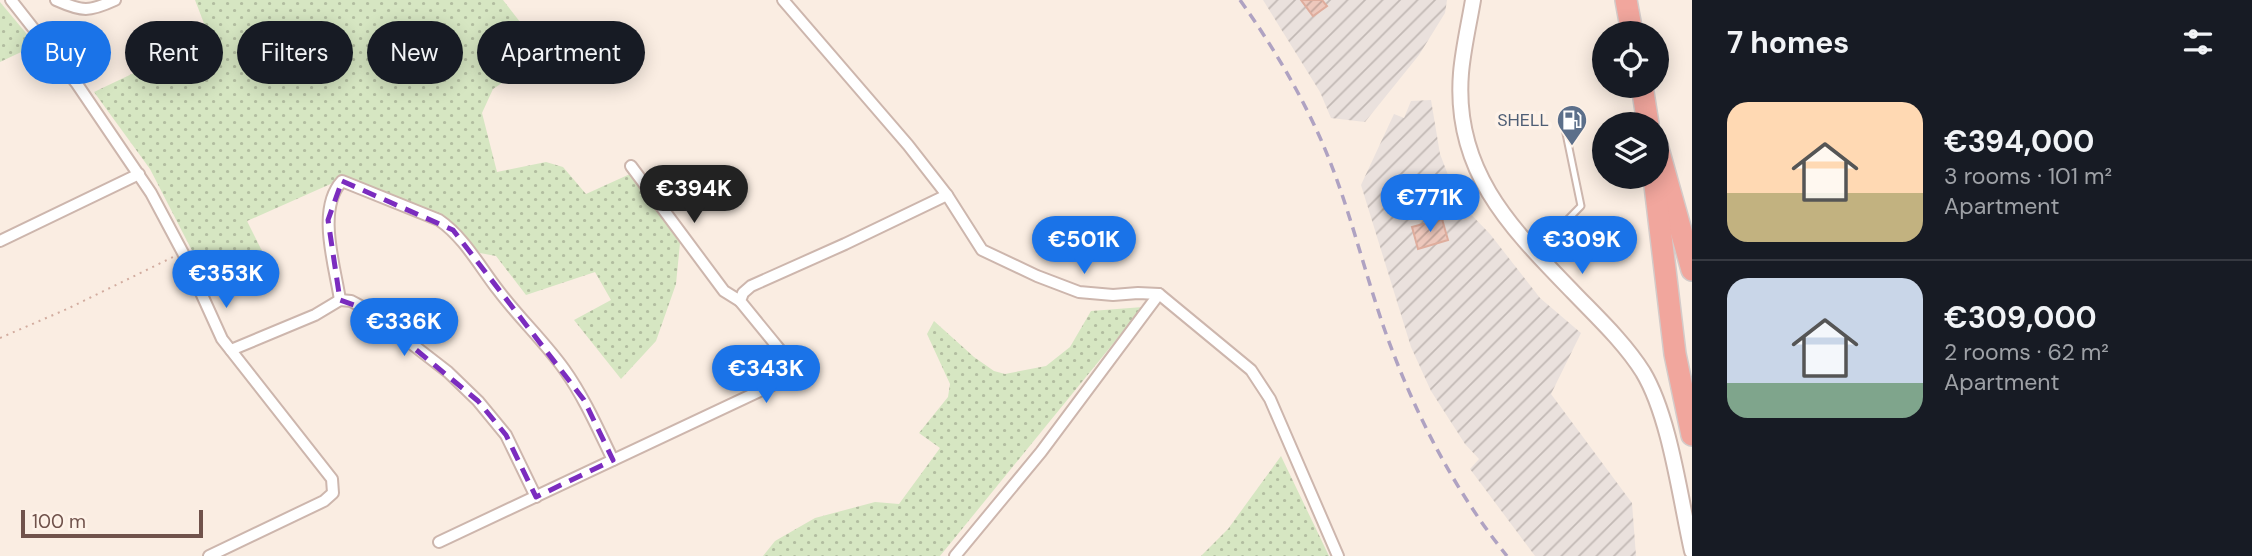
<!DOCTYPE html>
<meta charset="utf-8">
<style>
body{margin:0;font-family:"DM Sans",sans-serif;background:#20242c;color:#f1f3f6;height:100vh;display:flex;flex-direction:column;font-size:26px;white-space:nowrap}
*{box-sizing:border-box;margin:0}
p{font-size:23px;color:#9ea1a6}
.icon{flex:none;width:38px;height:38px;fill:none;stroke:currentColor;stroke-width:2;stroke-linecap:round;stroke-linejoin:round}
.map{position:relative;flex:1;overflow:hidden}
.panel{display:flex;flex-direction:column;background:#171b24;width:560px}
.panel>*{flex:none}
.top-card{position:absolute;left:21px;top:21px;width:665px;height:63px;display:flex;gap:14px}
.controls{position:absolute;left:1592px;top:21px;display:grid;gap:14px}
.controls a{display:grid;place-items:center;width:77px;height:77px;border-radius:50%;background:#171b24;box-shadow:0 4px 18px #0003;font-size:35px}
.scale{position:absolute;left:21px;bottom:18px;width:182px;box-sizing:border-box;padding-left:7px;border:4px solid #70524b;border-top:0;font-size:19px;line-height:24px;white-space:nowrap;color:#70524b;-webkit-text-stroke:5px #fef2e8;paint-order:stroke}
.price{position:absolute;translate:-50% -60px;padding:0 16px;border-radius:24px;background:#1a73e8;color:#fff;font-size:23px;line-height:46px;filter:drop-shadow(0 2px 4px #0008)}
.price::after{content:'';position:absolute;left:50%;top:42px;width:21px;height:16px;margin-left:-10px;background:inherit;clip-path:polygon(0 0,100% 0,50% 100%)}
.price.selected{background:#222;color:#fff}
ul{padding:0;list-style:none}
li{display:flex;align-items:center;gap:21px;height:175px;padding:0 35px}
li+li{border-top:2px solid #363941}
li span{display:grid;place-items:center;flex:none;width:196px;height:140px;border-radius:21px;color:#555}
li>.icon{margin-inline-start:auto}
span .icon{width:84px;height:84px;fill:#fffc;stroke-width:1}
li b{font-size:30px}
h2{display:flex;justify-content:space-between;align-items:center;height:84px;padding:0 35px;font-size:30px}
.pill{padding:0 24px;border-radius:32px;background:#171b24;box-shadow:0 4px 18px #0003;font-size:24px;line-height:63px}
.pill.selected{background:#1a73e8;color:#fff}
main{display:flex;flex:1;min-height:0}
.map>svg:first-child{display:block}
</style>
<main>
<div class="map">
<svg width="1692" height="556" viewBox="0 0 1692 556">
<defs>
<pattern id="industrial-furrows" width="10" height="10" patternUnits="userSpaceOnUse" patternTransform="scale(1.75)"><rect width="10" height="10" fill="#eae1dd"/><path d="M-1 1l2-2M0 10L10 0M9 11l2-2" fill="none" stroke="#c2b9b5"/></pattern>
<pattern id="grass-dots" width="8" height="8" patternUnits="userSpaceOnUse" patternTransform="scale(1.75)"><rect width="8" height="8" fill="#d6e6c2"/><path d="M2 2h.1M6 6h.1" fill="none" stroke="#b2bda0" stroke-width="1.8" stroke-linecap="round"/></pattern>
<pattern id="building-hatch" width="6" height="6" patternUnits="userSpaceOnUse" patternTransform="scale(1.75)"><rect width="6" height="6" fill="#eec8bc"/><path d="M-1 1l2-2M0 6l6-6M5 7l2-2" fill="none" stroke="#c5a59b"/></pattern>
</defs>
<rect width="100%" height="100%" fill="#faede2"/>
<g fill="url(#industrial-furrows)">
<path d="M1263 0H1447L1445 13 1419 55 1365 122 1331 118 1320 92Z"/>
<path d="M1431 100 1440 154 1458 201 1490 234 1540 298 1581 333 1551 394 1632 503 1636 556H1535L1470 469 1479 459 1465 444 1431 391 1411 347 1361 185 1394 114 1404 118 1411 101Z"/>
</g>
<g fill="url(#grass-dots)">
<path d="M195 0H503L545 54 493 89 482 113 497 172 546 162 563 167 586 194 630 174 680 243 676 284 656 341 621 379 574 320 611 300 595 272 526 295 496 256 480 253 444 218 362 183 344 178 247 221 262 251 204 274 150 169 94 92 178 52 205 26Z"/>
<path d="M0 2 36 45 0 62Z"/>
<path d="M1143 307 940 556H763L775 541 815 518 875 502 899 504 940 448 919 433 948 397 950 384 927 334 934 321 974 357 994 371 1005 374 1046 366 1070 347 1091 311Z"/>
<path d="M1281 456 1329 556H1201L1228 529Z"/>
</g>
<g fill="url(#building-hatch)" stroke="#dfad9d" stroke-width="2">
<path d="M1301 0H1322L1327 6 1313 16Z"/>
<path d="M1442 219 1448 240 1418 249 1412 227Z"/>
</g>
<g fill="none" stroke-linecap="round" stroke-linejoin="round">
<g stroke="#cdb6ad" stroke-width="9">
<path id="service" d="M1538 250 1581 206 1563 119"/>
</g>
<g stroke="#cdb6ad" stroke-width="14">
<g id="minor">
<path d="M11 0 77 84 151 193 183 253 222 339 332 479 333 493 324 501 209 556"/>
<path d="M56 0C83 12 89 12 115 0"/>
<path d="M783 0 908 145 947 195 982 250 1037 276 1079 292 1113 295 1138 293 1159 294 1251 370 1270 399 1338 556"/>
<path d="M631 166 724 291 740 301"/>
<path d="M0 241 139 174"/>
<path d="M340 300C335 266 316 209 342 181L439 220C464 237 480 267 498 290 519 318 544 341 564 369 584 397 598 429 613 460"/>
<path d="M231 350 315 315 340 300 351 301 368 310 448 372 478 401 506 435 536 497"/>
<path d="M439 542 783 380 788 363 780 350 740 301 743 293 751 286 845 244 947 195"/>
<path d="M955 556 1041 452 1159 294"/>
</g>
</g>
<g stroke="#cdb6ad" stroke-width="18">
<path id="tertiary" d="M1473 0C1469 24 1463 49 1461 73 1453 171 1511 228 1573 292 1597 317 1624 342 1643 372 1670 417 1680 498 1692 551"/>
</g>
<g stroke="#d4cbc9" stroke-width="24">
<g id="motorway">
<path d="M1626 0 1632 33"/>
<path d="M1642 86 1648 124"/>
<path d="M1657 145 1692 270"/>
<path d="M1654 177 1675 354 1692 435"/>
</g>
</g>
<path stroke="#d2ac9f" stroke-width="2" stroke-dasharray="2 5" stroke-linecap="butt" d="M0 338 67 309 173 257"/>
<use href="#service" stroke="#fff" stroke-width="5"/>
<use href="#minor" stroke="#fff" stroke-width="10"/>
<use href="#tertiary" stroke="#fff" stroke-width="14"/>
<use href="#motorway" stroke="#f1a69d" stroke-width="21"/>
<path stroke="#afa2c2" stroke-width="3.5" stroke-dasharray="10 7" stroke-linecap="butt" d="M1240 0C1272 45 1300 92 1322 142 1348 202 1363 267 1384 328 1413 410 1453 489 1507 556"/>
</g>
<path fill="none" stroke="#7b2cbf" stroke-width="5" stroke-dasharray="14 9" stroke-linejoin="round" d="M342 181 453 230 584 400 613 460 536 497 506 435 478 401 368 310 340 300 328 220Z"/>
<defs>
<g id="fuel-pin" transform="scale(1.575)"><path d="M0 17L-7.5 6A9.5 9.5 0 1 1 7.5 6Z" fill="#5c6f8a" stroke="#fef2e8"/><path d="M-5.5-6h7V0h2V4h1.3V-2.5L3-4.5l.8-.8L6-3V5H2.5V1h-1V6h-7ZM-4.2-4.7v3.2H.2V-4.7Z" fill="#fff"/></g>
</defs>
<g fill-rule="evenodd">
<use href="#fuel-pin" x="1572" y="120"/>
</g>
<g text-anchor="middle" stroke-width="7" stroke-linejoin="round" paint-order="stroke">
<g font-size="18" fill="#4e5e75" stroke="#fef2e8" text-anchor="end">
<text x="1549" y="126">SHELL</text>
</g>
</g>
</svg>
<div class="controls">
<a><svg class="icon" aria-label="locate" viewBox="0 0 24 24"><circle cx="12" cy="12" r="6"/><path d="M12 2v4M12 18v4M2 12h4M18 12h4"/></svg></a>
<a><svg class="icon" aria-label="layers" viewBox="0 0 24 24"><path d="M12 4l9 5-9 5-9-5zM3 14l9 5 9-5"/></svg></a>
</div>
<div class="scale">100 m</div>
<b class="price selected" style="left:694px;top:225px">€394K</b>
<b class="price" style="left:1430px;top:234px">€771K</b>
<b class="price" style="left:1084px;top:276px">€501K</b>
<b class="price" style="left:1582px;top:276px">€309K</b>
<b class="price" style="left:226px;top:310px">€353K</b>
<b class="price" style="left:404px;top:358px">€336K</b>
<b class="price" style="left:766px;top:405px">€343K</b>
<div class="top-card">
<a class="pill selected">Buy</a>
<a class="pill">Rent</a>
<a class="pill">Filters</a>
<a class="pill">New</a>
<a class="pill">Apartment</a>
</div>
</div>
<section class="panel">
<h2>7 homes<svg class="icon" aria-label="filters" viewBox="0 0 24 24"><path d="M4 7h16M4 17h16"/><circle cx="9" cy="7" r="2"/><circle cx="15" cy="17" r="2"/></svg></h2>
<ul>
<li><span style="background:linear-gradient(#ffd9b3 65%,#c2b280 0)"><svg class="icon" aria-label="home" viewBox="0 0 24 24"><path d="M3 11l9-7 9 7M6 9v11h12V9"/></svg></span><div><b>€394,000</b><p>3 rooms · 101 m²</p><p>Apartment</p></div></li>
<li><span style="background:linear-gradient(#c9d6e8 75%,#7fa58c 0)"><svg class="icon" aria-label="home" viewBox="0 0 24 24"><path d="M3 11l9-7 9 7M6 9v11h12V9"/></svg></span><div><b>€309,000</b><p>2 rooms · 62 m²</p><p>Apartment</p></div></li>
</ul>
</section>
</main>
